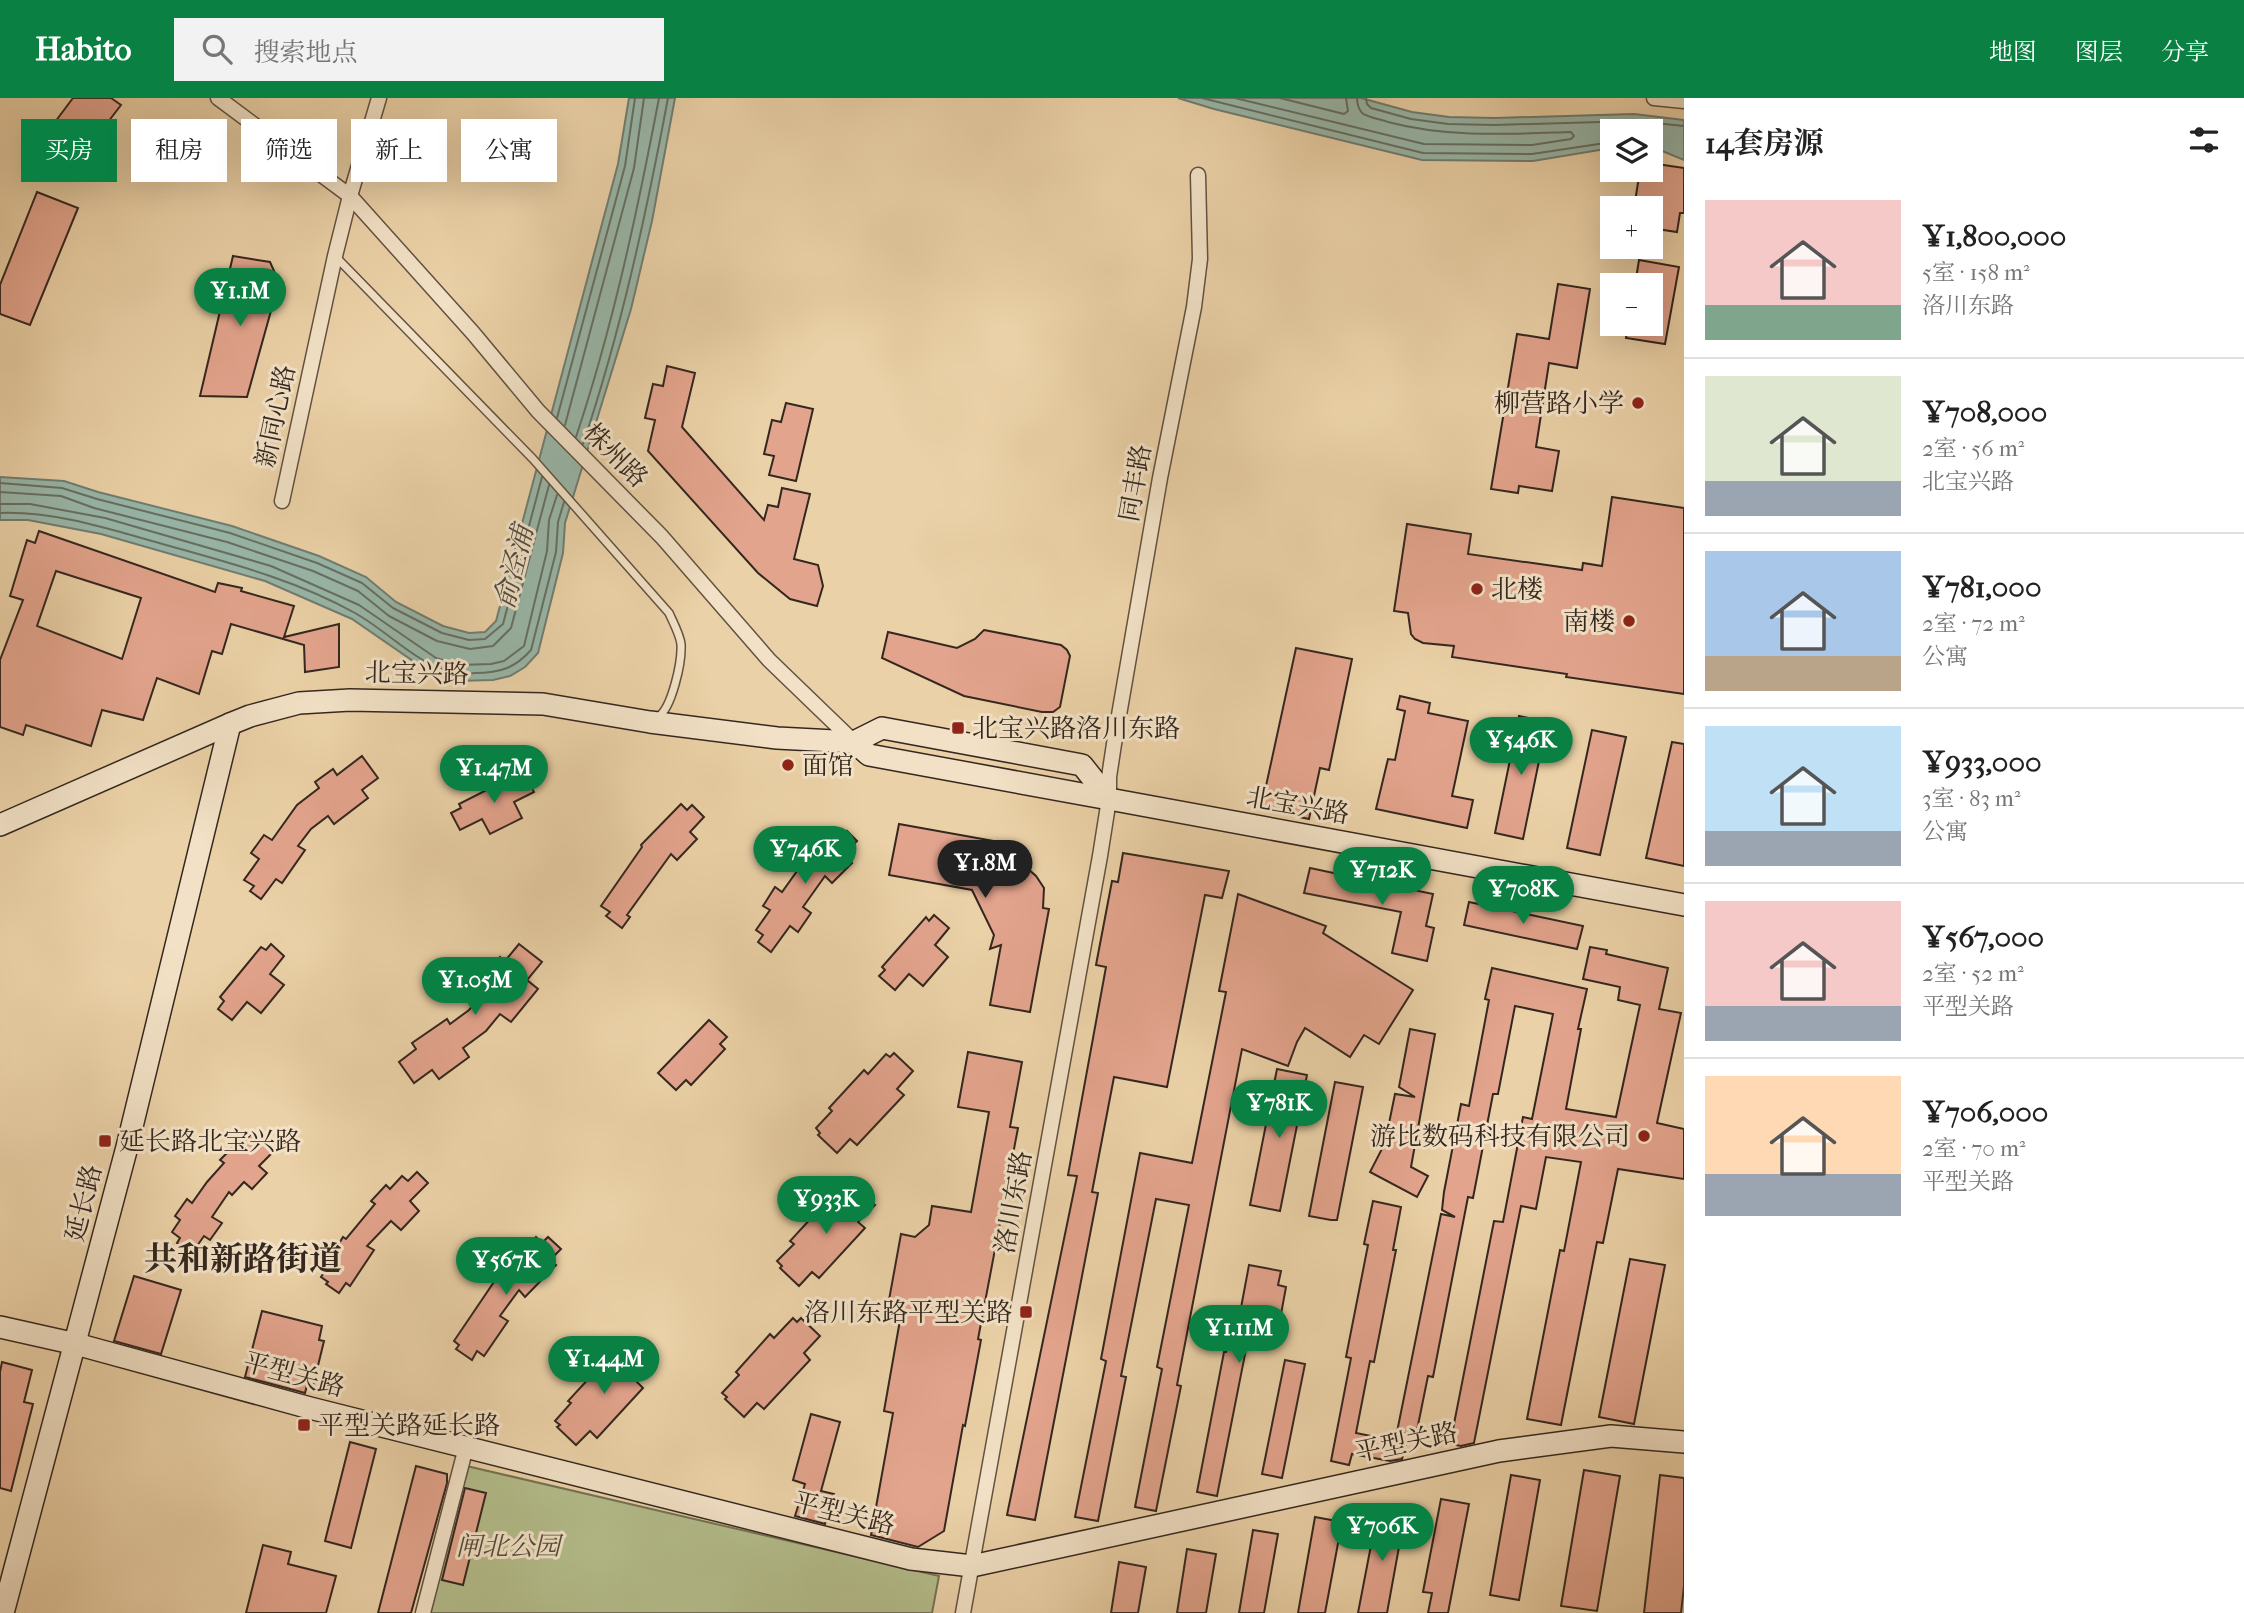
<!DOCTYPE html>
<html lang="zh">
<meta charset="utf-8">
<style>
body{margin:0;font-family:"IM FELL French Canon","Noto Serif SC",serif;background:#f2f2f2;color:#222;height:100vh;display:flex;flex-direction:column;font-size:26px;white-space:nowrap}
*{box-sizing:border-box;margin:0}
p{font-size:23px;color:#767676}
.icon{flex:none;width:38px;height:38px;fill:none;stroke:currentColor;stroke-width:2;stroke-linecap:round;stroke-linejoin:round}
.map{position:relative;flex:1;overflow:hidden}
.drawer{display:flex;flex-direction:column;background:#fff;width:560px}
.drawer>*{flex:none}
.guide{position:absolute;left:21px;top:21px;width:665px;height:63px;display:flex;gap:14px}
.tools{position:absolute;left:1600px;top:21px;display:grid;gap:14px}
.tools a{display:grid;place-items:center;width:63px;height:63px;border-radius:0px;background:#fff;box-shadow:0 7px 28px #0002;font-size:35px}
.price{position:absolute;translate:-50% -60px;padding:0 16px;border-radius:24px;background:#0b8043;color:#fff;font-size:23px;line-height:46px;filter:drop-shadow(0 2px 4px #0008)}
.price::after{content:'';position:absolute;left:50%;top:42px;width:21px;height:16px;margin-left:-10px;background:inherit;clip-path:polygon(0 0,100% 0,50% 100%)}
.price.selected{background:#222;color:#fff}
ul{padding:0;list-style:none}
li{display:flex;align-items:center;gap:21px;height:175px;padding:0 21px}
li+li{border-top:2px solid #e0e0e0}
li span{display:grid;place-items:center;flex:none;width:196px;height:140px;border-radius:0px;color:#555}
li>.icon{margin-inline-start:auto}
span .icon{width:84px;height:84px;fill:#fffc;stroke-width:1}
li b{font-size:30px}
h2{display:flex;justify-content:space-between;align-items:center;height:84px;padding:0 21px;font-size:30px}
.chip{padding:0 24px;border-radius:0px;background:#fff;box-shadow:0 7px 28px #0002;font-size:24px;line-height:63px}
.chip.selected{background:#0b8043;color:#fff}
header{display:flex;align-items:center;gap:42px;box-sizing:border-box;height:98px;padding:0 35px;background:#0b8043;color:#fff}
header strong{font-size:33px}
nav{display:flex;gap:38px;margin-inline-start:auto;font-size:24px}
.search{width:490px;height:63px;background:#f2f2f2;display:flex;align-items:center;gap:18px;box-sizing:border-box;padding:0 24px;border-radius:0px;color:#767676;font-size:26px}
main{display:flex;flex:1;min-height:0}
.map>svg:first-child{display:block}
</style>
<header>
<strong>Habito</strong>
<div class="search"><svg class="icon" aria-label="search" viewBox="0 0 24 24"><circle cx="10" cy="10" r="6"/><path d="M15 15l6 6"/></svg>搜索地点</div>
<nav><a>地图</a><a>图层</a><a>分享</a></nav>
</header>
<main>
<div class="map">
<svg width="1684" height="1515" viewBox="0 0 1684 1515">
<rect width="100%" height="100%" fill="#ebd1a7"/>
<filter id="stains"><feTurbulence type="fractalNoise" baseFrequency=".00286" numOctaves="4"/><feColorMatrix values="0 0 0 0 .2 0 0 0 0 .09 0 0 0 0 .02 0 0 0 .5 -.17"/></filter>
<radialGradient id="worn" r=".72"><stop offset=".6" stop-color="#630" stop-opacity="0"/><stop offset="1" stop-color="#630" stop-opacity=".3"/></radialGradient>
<path fill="#b3bc8a" stroke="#747254" stroke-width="2" d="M458 1366 939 1478 932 1515H417Z"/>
<g fill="#98b7a9" stroke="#707d72" stroke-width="2">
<path d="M629 0H675L652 123 631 211 565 425 563 455 538 555 525 569 510 578 493 582 456 583 429 574 352 521 265 483 101 436 28 422H0V379L64 383 98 394 232 428 319 458 366 479 396 504 443 528 469 535 485 534 496 523 618 66Z"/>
<path d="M1178 0H1361L1412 14 1449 19 1495 20 1634 16 1684 22V62L1660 52H1650V33H1612V50L1533 63 1422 62 1214 11Z"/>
</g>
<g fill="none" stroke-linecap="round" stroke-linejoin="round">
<g stroke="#666f64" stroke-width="2">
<path d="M1202 0 1423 55 1532 56 1612 44"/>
<path d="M1235 0 1424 46 1532 47 1571 41 1574 38 1571 34C1509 36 1448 40 1388 24 1380 21 1369 20 1362 15 1358 10 1357 6 1357 0"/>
<path d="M1280 0 1344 16 1348 13 1346 0"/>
<path d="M1366 0 1367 6 1371 10 1411 21 1448 26 1495 27 1634 23 1684 28"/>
<path d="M557 320 625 68 635 0"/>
<path d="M565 327 634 70 644 0"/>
<path d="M576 339C613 228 637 115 659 0"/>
<path d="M583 346C621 233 646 117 668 0"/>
<path d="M0 385 62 390 97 401 230 435 317 465 362 485 393 510 442 535 469 542 485 541 503 526 542 379"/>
<path d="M0 394 61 398 94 410 227 444 313 473 358 493 389 518 437 543 470 551 493 548 511 530 549 387"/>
<path d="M0 406H30L105 420 271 468 359 507 436 560 459 567 491 566 504 563 524 548 547 453 549 422 557 397"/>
<path d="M0 415C56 413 112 432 166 447 230 465 296 482 355 515 389 534 416 566 454 575 461 577 468 576 475 575 500 575 515 570 531 552L556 454 558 424 564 404"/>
</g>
</g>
<g fill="#e3a48d" stroke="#34271f" stroke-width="2" fill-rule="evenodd">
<path d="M73 0H111L121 7 65 80 31 56Z"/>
<path d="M1650 65 1684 70V115H1680L1677 134 1650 130V110H1634L1640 72H1650Z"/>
<path d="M37 94 78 110 30 227 0 216V187Z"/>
<path d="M233 158 270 164 279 184 247 299 200 298Z"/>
<path d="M1639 162 1679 169 1665 246 1626 240 1628 226H1650V187H1635Z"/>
<path d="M1558 186 1590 191 1577 270 1549 265 1536 349 1559 353 1552 393 1519 388 1518 395 1491 391 1517 236 1549 241Z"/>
<path d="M667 268 695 275 682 329 764 422 768 407 778 409 782 390 810 396 794 461 818 467 823 488 817 508 790 501 758 475 648 353 655 322 645 320 653 286 663 288Z"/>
<path d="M786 305 813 311 796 383 769 377 774 358 764 356 772 322 781 324Z"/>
<path d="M1612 399 1684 410V596L1566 579 1567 576 1452 559 1454 548 1423 545 1415 541 1411 536 1408 515 1394 513 1407 426 1471 436 1468 456 1582 472 1583 465 1602 468Z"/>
<path d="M39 433 215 494 218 485 242 490 241 493 294 508 284 539 339 526V569L305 574 304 547 231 526 222 556 212 553 199 596 157 580 143 622 102 612 91 648 26 627 23 637 0 629V562L23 502 10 498 27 442 35 445ZM56 473 141 500 122 561 37 528Z"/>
<path d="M984 532 1061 547 1067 552 1070 558 1060 609 1053 614H1042L964 598 882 560 888 534 957 550 975 541Z"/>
<path d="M1296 550 1352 561 1329 672 1320 670 1309 721 1261 711Z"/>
<path d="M1400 598 1430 605 1428 615 1468 623 1452 698 1473 702 1467 730 1376 711 1388 661 1395 662 1405 613 1397 611Z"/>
<path d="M1519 618 1547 624 1523 741 1495 735Z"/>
<path d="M1592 632 1626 639 1600 757 1567 750Z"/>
<path d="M1672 644 1684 646V768L1646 760Z"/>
<path d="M362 658 378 680 362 692 368 700 334 726 328 718 311 731 298 748 305 752 282 785 276 781 261 801 250 793 254 788 244 782 259 761 251 755 264 737 272 742 297 707 319 690 315 684 333 671 337 677Z"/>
<path d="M516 677 518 680 525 677 534 694 514 704 522 720 490 736 482 721 460 732 451 715 461 710 459 706Z"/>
<path d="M681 706 687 712 692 707 704 719 690 734 697 741 677 762 671 756 627 817 630 819 622 830 606 818 610 814 601 808 642 749 641 747Z"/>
<path d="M899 726 1005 745 1004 750 1036 778 1044 790 1043 810 1049 811 1030 914 990 907 1001 847 990 851 994 837 972 792 889 777Z"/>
<path d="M834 729 843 737 847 733 857 743 843 757 852 765 832 785 825 778 803 809 811 815 798 834 790 828 771 854 758 844 763 837 756 832 770 812 763 808 775 789 782 794 797 773 794 770 806 757 802 753 817 737 822 741Z"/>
<path d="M1123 755 1229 773 1222 800 1205 797 1167 989 1114 979 1092 1094 1098 1095 1035 1422 1007 1417 1077 1078 1068 1077 1106 869 1096 867 1112 783 1118 784Z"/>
<path d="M1310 770 1433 796 1426 828 1434 830 1427 863 1392 855 1401 814 1304 795Z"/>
<path d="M1238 796 1326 828 1323 835 1413 892 1379 946 1364 937 1350 959 1305 930 1297 944 1288 968 1242 951 1177 1287 1181 1288 1156 1413 1135 1409 1162 1271 1157 1269 1189 1107 1156 1101 1121 1278 1126 1279 1098 1423 1075 1419 1106 1263 1101 1261 1140 1055 1192 1065 1226 894 1219 893Z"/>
<path d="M1469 804 1583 828 1577 851 1464 827Z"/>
<path d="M934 817 949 830 935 847 948 859 923 888 909 876 895 892 879 878 885 872 882 869 926 819 929 823Z"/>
<path d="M271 846 284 858 270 876 284 887 261 915 247 904 232 922 218 911 224 903 220 899 261 849 266 852Z"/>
<path d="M519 846 542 864 527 882 538 891 511 924 500 916 486 933 463 950 469 959 439 981 432 972 414 985 399 964 416 951 412 945 447 921 450 926 469 912 483 894 477 888 500 859 505 863Z"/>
<path d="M1590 849 1607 852 1606 856 1668 870 1659 911 1681 915 1657 1025 1684 1031V1081L1618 1071 1603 1145 1597 1144 1561 1327 1527 1321 1560 1152 1564 1153 1581 1064 1546 1059 1536 1111 1521 1108 1474 1345 1461 1348 1450 1346 1494 1123 1503 1124 1523 1019 1532 1021 1553 916 1515 908 1498 996H1493L1473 1100 1468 1099 1433 1279 1428 1278 1416 1337 1397 1334 1441 1116 1455 1119 1442 1112 1444 1094 1461 1006 1469 1008 1489 902 1485 901 1492 870 1587 891 1578 931H1581L1566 1011 1616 1019 1640 907 1618 902 1620 889 1583 881Z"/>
<path d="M709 922 727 939 720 946 725 951 691 987 686 982 676 992 658 975Z"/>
<path d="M1410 931 1435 936 1411 1069 1428 1078 1417 1099 1370 1074 1385 1045 1395 996 1415 999 1399 989Z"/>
<path d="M968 954 1022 964 1010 1029 1018 1030 978 1241 981 1242 965 1328 963 1327 944 1433 918 1449 871 1437 893 1315 884 1313 903 1205 889 1202 901 1136 915 1139 929 1127 932 1108 971 1114 989 1014 958 1009Z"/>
<path d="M894 955 913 973 897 991 904 997 857 1047 850 1041 837 1055 818 1037 820 1035 816 1030 832 1013 829 1010 864 972 868 976 886 956 890 959Z"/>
<path d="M1277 971 1307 977 1280 1113 1250 1107Z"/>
<path d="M1335 984 1363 989 1337 1122H1331L1309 1118Z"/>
<path d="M252 1035 258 1040 260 1038 275 1052 259 1068 267 1075 252 1091 244 1084 232 1097 229 1094 212 1119 222 1125 210 1142 204 1138 192 1155 177 1145 180 1140 172 1134 180 1122 175 1118 187 1101 192 1105 207 1084 224 1065 220 1062 236 1046 239 1049Z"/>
<path d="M417 1074 428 1085 410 1103 419 1113 401 1132 391 1123 367 1148 374 1152 350 1188 346 1185 339 1195 326 1186 328 1184 321 1179 331 1164 329 1162 343 1139 346 1141 375 1106 371 1103 386 1087 390 1091 402 1078 408 1083Z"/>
<path d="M848 1089 852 1092 855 1089 875 1107 858 1124 865 1130 819 1180 812 1174 799 1188 780 1170 782 1168 777 1163 794 1146 790 1143 814 1117 826 1105 829 1109Z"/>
<path d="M1373 1103 1401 1109 1393 1152H1396L1374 1264 1370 1263 1356 1335 1406 1345 1402 1361 1390 1363 1352 1356 1349 1367 1331 1363 1351 1260 1346 1259 1368 1147 1364 1146Z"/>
<path d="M536 1139 542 1145 548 1139 561 1151 550 1162 556 1167 525 1199 519 1192 500 1218 508 1223 484 1258 477 1253 472 1262 456 1251 459 1247 454 1243 496 1181Z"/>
<path d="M1630 1161 1665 1167 1634 1326 1599 1319Z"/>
<path d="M1249 1167 1281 1173 1278 1187 1286 1189 1277 1238 1253 1233 1251 1242 1248 1241 1217 1398 1197 1394 1224 1254H1226L1234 1214 1240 1215Z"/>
<path d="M134 1178 181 1192 161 1256 114 1243Z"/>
<path d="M262 1213 322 1228 319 1242 324 1243 313 1288 307 1287 305 1295 245 1279Z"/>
<path d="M793 1220 797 1224 801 1220 820 1238 804 1255 810 1262 764 1311 757 1305 744 1319 725 1301 727 1299 722 1295 739 1277 736 1274 770 1236 774 1240Z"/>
<path d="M626 1248 630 1252 633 1248 652 1266 636 1283 643 1290 597 1340 590 1333 576 1347 557 1329 560 1327 555 1323 571 1305 568 1303 603 1265 607 1268Z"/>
<path d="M1285 1262 1305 1266 1282 1380 1262 1376Z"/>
<path d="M2 1264 32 1272 24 1304 33 1306 11 1393 0 1390V1274Z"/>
<path d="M811 1316 840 1324 821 1393 834 1396 825 1426 795 1418 805 1386 793 1382Z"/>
<path d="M350 1344 376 1351 351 1450 325 1443Z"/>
<path d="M416 1368 447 1376V1385L411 1515H378Z"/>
<path d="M1584 1372 1620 1378 1597 1513 1561 1508Z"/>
<path d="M1511 1377 1540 1382 1519 1502 1490 1497Z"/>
<path d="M1660 1377 1684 1380V1488L1681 1515H1644Z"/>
<path d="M465 1390 486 1395 463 1487 442 1482Z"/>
<path d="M1441 1401 1469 1406 1448 1515H1428L1432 1495 1423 1494Z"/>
<path d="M1378 1411 1405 1416 1387 1515H1358Z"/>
<path d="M1315 1419 1342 1424 1325 1515H1298Z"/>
<path d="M1253 1432 1278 1436 1264 1515H1239Z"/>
<path d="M263 1447 291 1454 288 1466 336 1478 326 1515H246Z"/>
<path d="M1187 1451 1216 1456 1206 1515H1177Z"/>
<path d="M1119 1464 1146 1469 1138 1515H1111Z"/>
</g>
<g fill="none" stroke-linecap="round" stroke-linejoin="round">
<g stroke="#625241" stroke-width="10">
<path id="lane" d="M336 159 533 361 669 515C673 524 680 537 681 546 682 564 672 610 658 619"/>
</g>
<g stroke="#625241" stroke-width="17">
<g id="street">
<path d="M218 0 350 98 473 235 538 313 662 439 769 562 854 644"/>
<path d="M1654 0 1684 3"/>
<path d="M282 403 335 158 350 98 379 0"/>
<path d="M423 1515 466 1349"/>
<path d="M963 1515 1100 758 1109 701V679L1114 646 1160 380 1194 209 1200 161 1198 77"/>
</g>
</g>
<g stroke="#34271f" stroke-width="24">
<g id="secondary">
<path d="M854 644 869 657 1109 701"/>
<path d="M0 727 230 626 250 618 299 605 350 602 543 606 650 624 777 640 854 644 882 630 1082 667 1109 701 1684 807"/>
<path d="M0 1229 76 1246 310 1310 911 1461 972 1468 1499 1353 1611 1338 1684 1344"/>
<path d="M3 1515 127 1049 230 626"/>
</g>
</g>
<use href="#lane" stroke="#f2e1c6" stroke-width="7"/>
<use href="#street" stroke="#f2e1c6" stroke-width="14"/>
<use href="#secondary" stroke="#f2e1c6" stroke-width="21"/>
</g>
<g fill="#8f2418" stroke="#f2e1c6" stroke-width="2.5">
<circle cx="1638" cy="305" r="7"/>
<circle cx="1477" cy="491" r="7"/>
<circle cx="1629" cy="523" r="7"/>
<rect x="951" y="623" width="14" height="14" rx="3.5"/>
<circle cx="788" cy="667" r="7"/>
<circle cx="1644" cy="1038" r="7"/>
<rect x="98" y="1036" width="14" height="14" rx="3.5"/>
<rect x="1019" y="1207" width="14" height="14" rx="3.5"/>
<rect x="297" y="1320" width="14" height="14" rx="3.5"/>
</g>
<g text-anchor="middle" stroke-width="6" stroke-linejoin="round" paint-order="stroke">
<g font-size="26" fill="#34271f" stroke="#f2e1c6" text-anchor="start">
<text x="1624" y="314" text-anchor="end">柳营路小学</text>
<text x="1491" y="500">北楼</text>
<text x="1615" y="532" text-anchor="end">南楼</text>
<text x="972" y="639">北宝兴路洛川东路</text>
<text x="802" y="676">面馆</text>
<text x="1630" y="1047" text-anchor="end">游比数码科技有限公司</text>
<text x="119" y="1052">延长路北宝兴路</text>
<text x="1012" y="1223" text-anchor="end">洛川东路平型关路</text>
<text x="318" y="1336">平型关路延长路</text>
</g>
<g font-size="26" fill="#34271f" stroke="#f2e1c6">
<text transform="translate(275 318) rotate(-78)" y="9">新同心路</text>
<text transform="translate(616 357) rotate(45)" y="9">株州路</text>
<text transform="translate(1135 385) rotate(-80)" y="9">同丰路</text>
<text transform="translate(417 575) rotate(1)" y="9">北宝兴路</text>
<text transform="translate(1298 707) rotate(10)" y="9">北宝兴路</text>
<text transform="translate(1013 1104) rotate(-80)" y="9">洛川东路</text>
<text transform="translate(83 1105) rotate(-76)" y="9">延长路</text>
<text transform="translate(294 1276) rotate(15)" y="9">平型关路</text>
<text transform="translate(1406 1344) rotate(-12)" y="9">平型关路</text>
<text transform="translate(844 1415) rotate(14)" y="9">平型关路</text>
</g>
<g font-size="26" font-style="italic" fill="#544c3a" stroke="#f2e1c6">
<text x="508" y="1457">闸北公园</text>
</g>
<g font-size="28" font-style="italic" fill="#4d4b42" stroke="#f2e1c6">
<text transform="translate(513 469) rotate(-76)" y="10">俞泾浦</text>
</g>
<g font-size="33" font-weight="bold" fill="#34271f" stroke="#f2e1c6">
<text x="243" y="1172">共和新路街道</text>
</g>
</g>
<rect width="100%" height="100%" filter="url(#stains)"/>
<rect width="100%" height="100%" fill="url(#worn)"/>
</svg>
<div class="tools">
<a><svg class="icon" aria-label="layers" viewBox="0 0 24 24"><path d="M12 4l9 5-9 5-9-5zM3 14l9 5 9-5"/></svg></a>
<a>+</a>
<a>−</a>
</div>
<b class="price" style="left:240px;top:230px">¥1.1M</b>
<b class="price" style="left:1521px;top:679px">¥546K</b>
<b class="price" style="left:494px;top:707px">¥1.47M</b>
<b class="price" style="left:805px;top:788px">¥746K</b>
<b class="price selected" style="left:985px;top:802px">¥1.8M</b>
<b class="price" style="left:1382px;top:809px">¥712K</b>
<b class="price" style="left:1523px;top:828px">¥708K</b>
<b class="price" style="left:475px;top:919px">¥1.05M</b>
<b class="price" style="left:1279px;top:1042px">¥781K</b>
<b class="price" style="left:826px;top:1138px">¥933K</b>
<b class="price" style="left:506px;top:1199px">¥567K</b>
<b class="price" style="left:1239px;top:1267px">¥1.11M</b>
<b class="price" style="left:604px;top:1298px">¥1.44M</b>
<b class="price" style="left:1382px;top:1465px">¥706K</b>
<div class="guide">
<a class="chip selected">买房</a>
<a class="chip">租房</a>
<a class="chip">筛选</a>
<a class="chip">新上</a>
<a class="chip">公寓</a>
</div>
</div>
<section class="drawer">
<h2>14套房源<svg class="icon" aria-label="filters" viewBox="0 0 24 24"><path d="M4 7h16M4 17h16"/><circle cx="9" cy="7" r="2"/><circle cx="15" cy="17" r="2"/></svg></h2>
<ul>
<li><span style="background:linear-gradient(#f6c9c9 75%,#7fa58c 0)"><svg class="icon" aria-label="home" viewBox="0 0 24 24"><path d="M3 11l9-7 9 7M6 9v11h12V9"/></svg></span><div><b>¥1,800,000</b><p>5室 · 158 m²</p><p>洛川东路</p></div></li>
<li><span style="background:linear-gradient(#dfe7d0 75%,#9aa5b1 0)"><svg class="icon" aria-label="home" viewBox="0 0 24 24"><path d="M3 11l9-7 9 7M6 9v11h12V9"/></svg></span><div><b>¥708,000</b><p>2室 · 56 m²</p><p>北宝兴路</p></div></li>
<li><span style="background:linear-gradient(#a9c7e8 75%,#b9a48a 0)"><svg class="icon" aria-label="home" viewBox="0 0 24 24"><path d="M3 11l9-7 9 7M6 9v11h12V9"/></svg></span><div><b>¥781,000</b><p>2室 · 72 m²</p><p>公寓</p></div></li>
<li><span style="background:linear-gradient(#bfe0f5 75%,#9aa5b1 0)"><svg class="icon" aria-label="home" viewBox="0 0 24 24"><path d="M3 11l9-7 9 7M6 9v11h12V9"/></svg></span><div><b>¥933,000</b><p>3室 · 83 m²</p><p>公寓</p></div></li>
<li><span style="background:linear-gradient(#f6c9c9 75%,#9aa5b1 0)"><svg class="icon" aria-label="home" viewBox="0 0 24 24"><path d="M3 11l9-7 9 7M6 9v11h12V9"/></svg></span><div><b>¥567,000</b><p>2室 · 52 m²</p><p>平型关路</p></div></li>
<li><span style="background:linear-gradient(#ffd9b3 70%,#9aa5b1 0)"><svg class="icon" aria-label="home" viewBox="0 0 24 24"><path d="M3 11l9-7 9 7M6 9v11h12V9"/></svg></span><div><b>¥706,000</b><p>2室 · 70 m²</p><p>平型关路</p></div></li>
</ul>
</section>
</main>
